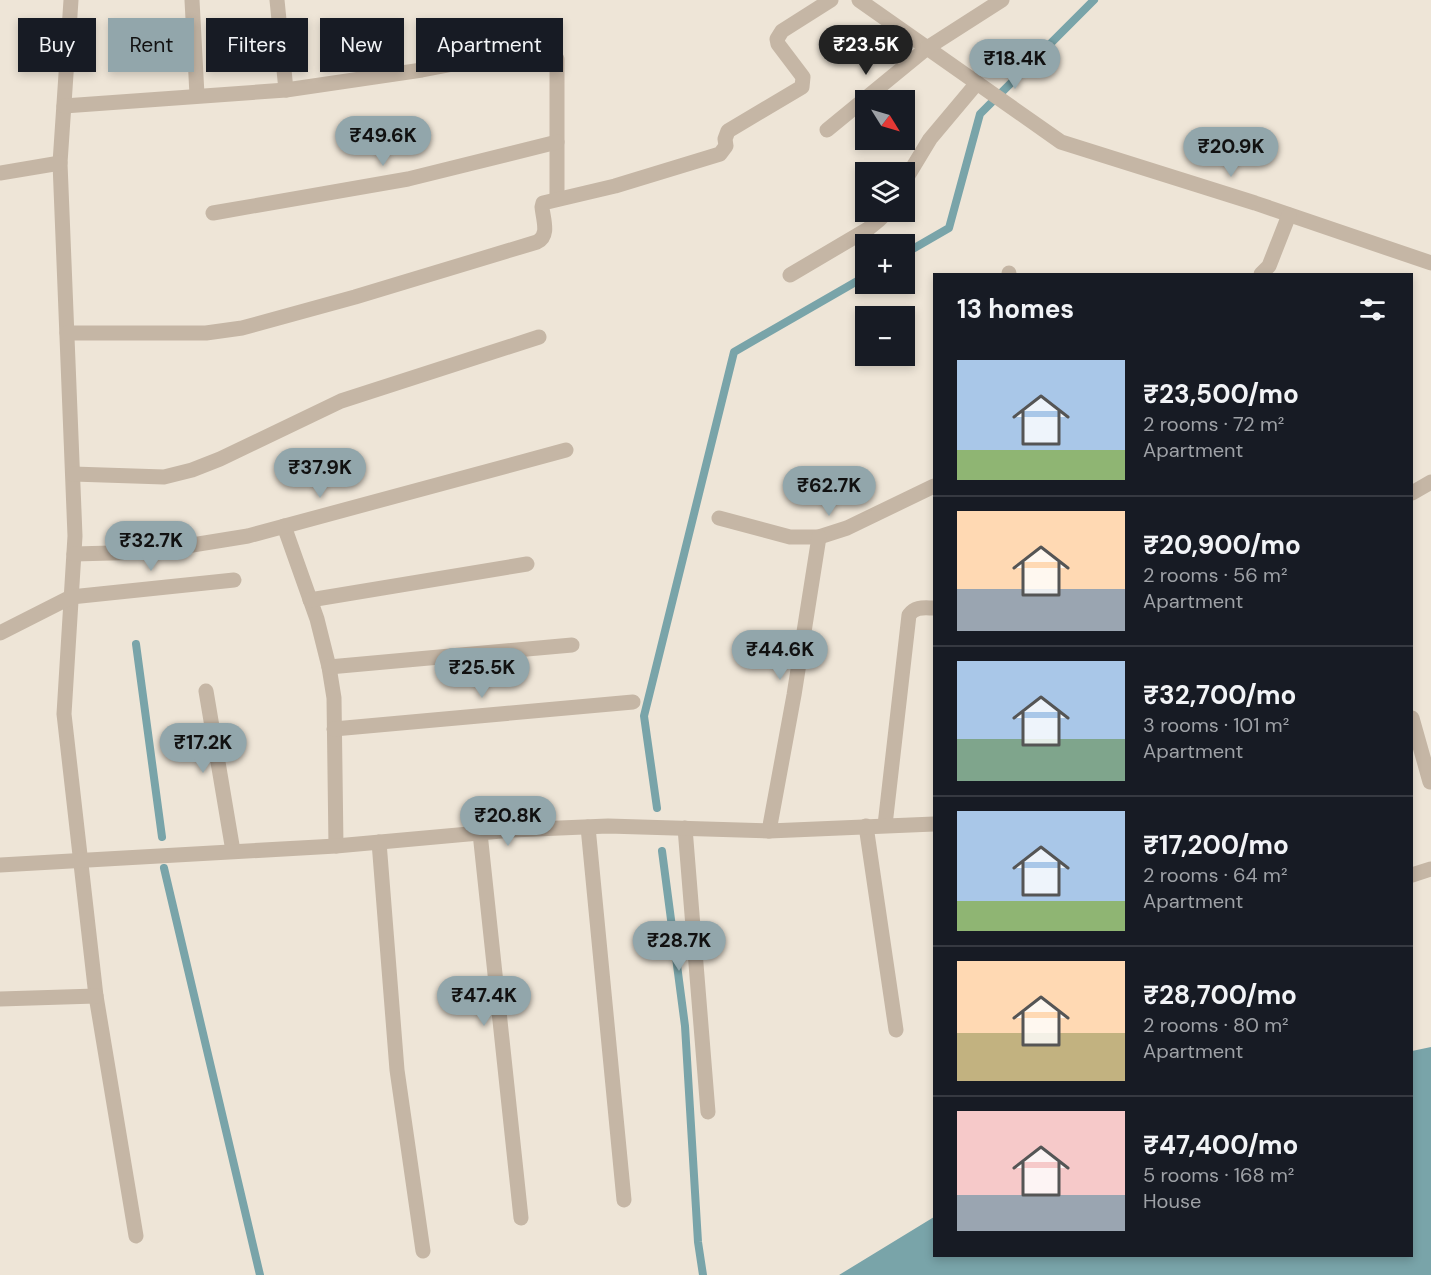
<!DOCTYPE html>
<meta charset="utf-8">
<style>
body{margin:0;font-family:"DM Sans",sans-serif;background:#20242c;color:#f1f3f6;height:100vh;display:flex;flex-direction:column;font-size:22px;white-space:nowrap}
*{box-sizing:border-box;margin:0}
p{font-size:20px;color:#9ea1a6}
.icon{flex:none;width:33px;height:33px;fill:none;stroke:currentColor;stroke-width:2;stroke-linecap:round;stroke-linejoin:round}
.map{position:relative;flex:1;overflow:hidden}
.drawer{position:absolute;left:933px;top:273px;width:480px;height:984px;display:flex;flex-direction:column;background:#171b24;border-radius:0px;box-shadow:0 3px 9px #0003}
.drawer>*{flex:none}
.guide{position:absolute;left:18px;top:18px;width:570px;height:54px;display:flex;gap:12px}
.needle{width:39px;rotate:127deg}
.tools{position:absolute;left:855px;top:90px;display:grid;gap:12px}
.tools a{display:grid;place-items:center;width:60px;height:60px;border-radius:0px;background:#171b24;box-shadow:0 3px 9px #0003;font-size:30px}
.price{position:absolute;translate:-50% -51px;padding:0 14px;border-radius:21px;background:#92a6ab;color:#111;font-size:20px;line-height:39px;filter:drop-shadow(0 2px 3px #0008)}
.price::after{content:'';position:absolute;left:50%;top:36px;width:18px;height:14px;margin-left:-9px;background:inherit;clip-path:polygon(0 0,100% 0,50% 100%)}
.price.on{background:#222;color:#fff}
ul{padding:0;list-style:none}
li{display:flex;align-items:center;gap:18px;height:150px;padding:0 24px}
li+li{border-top:2px solid #363941}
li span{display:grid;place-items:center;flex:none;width:168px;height:120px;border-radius:0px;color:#555}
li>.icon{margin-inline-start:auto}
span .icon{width:72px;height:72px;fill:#fffc;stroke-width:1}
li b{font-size:26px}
h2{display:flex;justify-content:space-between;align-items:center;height:72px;padding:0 24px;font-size:26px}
.tag{padding:0 21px;border-radius:0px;background:#171b24;box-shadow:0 3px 9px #0003;font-size:21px;line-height:54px}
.tag.on{background:#92a6ab;color:#111}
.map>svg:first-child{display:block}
</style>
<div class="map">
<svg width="1431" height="1275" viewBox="0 0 1431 1275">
<rect width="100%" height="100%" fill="#eee5d7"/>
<path fill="#79a4a9" d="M1431 1047V1275H839L934 1217V1256H1412V1051Z"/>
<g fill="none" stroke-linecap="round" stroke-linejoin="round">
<g stroke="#79a4a9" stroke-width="8">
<path d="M904 254 949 228 980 114 1094 0"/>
<path d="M136 644 162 837"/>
<path d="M657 808 644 716 734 352 866 276"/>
<path d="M662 851 685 1026 698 1242 703 1275"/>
<path d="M164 868 260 1275"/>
</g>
<g stroke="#c5b6a5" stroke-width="15">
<path d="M71 0 60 163 75 536 64 714 96 996 136 1236"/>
<path d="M192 0 197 95"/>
<path d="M277 0 286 90"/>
<path d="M859 0 1061 142 1255 203 1431 263"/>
<path d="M64 106 286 90 422 70 542 47C550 48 553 51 557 59V199"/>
<path d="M827 130 927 48 1002 0"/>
<path d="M0 173 60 163"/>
<path d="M904 182 930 139 977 83"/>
<path d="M213 213 408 179 557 142"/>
<path d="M1009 273V274"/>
<path d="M1261 274 1269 266 1289 215"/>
<path d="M790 275 868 229 879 220 887 212"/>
<path d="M67 333H206L242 328 355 297 537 242C550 236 543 219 542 207L543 203 615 186 720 154 726 146 725 139 728 131 802 87 803 77 778 44 777 39 782 31 831 0"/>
<path d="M73 474 164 477 192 470 220 459 341 401 539 337"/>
<path d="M1412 493 1431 482"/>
<path d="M719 518 790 537H819L847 528 934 486"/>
<path d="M284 526 317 619 329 667 334 698 336 846"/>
<path d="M74 554 149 552 248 536 566 450"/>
<path d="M310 600 527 564"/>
<path d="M0 633 71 597 234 580"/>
<path d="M329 667 572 645"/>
<path d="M206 691 233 851"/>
<path d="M1412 718 1430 782"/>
<path d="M334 729 633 702"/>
<path d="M885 825 909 615C916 606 924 608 934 608"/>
<path d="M866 826 896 1030"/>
<path d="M588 827 624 1200"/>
<path d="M685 828 708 1112"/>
<path d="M769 831 794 695 819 537"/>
<path d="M480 833 521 1218"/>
<path d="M379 842 397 1070 423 1251"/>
<path d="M0 865 336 846 512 830 608 826 769 831 934 824"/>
<path d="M1412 875 1431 869"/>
<path d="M0 999 96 996"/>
</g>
</g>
</svg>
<div class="tools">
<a><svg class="needle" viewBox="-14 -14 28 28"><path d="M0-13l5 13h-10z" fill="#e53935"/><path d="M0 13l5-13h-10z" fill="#9ea1a6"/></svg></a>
<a><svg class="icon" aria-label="layers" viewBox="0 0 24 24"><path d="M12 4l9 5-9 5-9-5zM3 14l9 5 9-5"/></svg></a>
<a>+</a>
<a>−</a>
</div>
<b class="price on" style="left:866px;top:76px">₹23.5K</b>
<b class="price" style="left:1015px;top:90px">₹18.4K</b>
<b class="price" style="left:383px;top:167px">₹49.6K</b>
<b class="price" style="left:1231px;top:178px">₹20.9K</b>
<b class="price" style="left:320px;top:499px">₹37.9K</b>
<b class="price" style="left:829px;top:517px">₹62.7K</b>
<b class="price" style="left:151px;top:572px">₹32.7K</b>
<b class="price" style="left:780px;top:681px">₹44.6K</b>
<b class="price" style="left:482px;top:699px">₹25.5K</b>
<b class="price" style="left:203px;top:774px">₹17.2K</b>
<b class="price" style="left:508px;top:847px">₹20.8K</b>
<b class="price" style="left:679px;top:972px">₹28.7K</b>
<b class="price" style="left:484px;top:1027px">₹47.4K</b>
<div class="guide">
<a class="tag">Buy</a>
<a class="tag on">Rent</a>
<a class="tag">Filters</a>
<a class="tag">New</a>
<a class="tag">Apartment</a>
</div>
<section class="drawer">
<h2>13 homes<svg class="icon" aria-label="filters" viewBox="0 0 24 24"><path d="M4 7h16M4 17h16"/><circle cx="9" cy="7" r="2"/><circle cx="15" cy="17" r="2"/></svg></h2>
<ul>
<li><span style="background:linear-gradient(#a9c7e8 75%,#8fb573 0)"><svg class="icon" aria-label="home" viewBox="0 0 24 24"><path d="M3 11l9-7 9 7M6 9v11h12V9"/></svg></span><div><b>₹23,500/mo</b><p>2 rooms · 72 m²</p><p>Apartment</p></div></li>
<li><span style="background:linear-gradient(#ffd9b3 65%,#9aa5b1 0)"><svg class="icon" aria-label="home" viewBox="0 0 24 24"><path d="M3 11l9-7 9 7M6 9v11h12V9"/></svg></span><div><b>₹20,900/mo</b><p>2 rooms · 56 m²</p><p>Apartment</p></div></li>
<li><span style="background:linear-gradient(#a9c7e8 65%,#7fa58c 0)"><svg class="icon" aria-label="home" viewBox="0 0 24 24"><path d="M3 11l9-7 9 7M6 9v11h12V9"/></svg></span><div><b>₹32,700/mo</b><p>3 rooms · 101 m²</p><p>Apartment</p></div></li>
<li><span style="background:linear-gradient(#a9c7e8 75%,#8fb573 0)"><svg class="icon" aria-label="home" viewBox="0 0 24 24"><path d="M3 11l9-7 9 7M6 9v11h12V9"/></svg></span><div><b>₹17,200/mo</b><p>2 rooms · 64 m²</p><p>Apartment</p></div></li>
<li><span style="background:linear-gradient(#ffd9b3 60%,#c2b280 0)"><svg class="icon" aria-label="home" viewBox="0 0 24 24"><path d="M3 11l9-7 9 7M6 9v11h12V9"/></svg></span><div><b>₹28,700/mo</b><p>2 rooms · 80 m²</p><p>Apartment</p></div></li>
<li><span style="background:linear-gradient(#f6c9c9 70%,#9aa5b1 0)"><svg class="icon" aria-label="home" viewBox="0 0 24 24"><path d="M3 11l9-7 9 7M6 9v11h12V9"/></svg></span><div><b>₹47,400/mo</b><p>5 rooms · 168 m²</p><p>House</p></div></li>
</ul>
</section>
</div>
